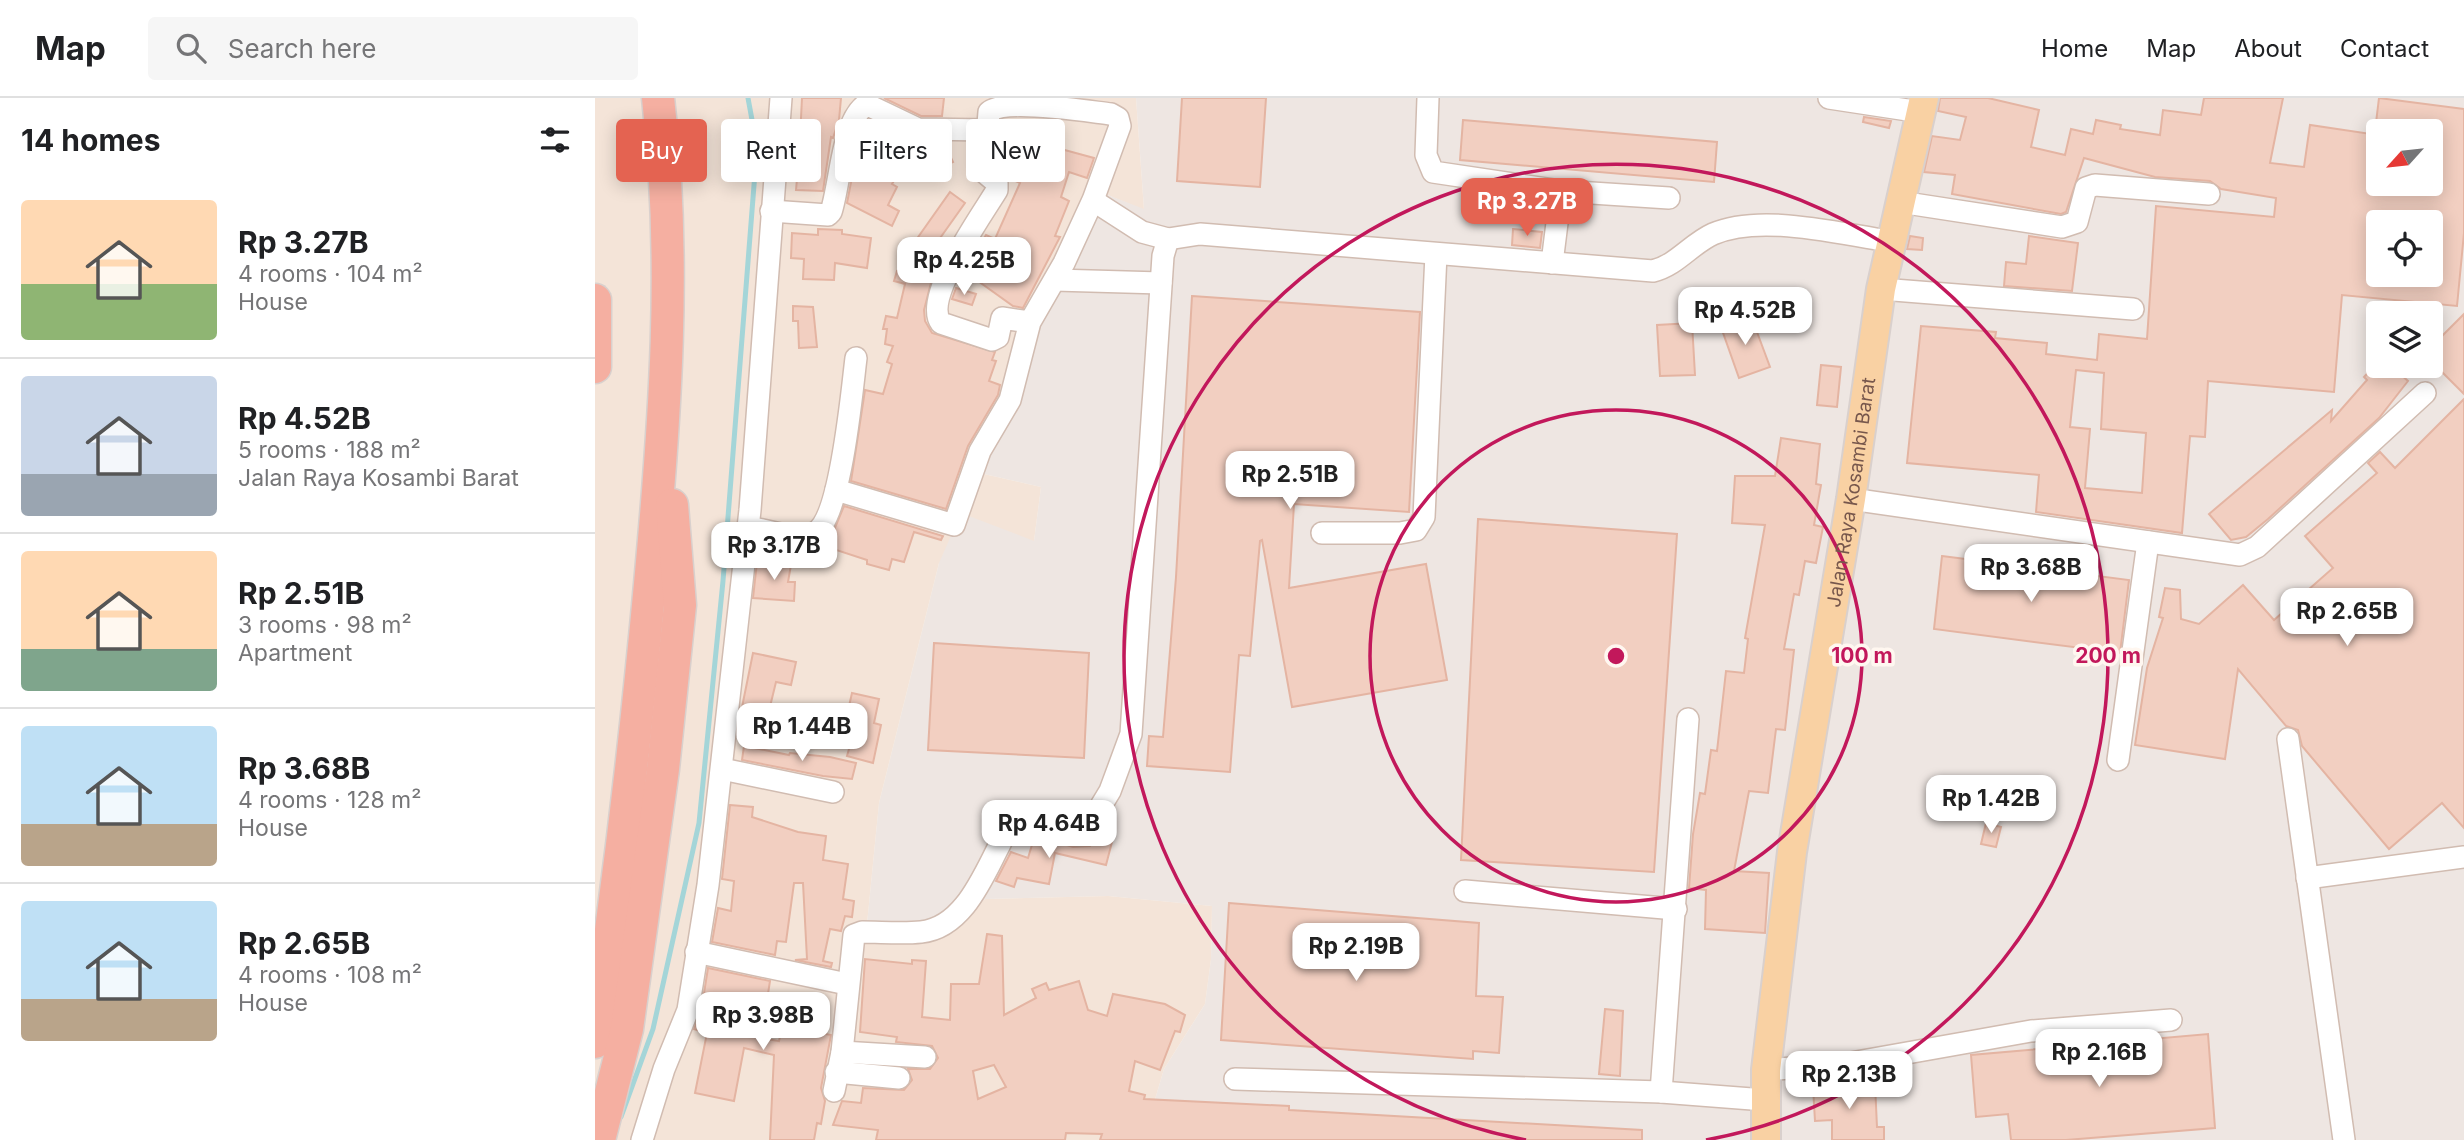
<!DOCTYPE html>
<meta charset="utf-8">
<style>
body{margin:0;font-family:Inter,sans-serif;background:#f6f6f6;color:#202124;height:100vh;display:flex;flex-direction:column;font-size:26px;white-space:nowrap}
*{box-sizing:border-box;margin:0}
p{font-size:23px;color:#757577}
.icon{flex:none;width:38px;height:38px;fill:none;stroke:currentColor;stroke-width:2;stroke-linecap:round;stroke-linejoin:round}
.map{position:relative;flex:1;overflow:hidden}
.panel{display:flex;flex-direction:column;background:#fff;width:595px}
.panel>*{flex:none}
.hud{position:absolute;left:21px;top:21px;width:665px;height:63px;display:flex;gap:14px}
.needle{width:46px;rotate:243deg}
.fabs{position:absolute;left:1771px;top:21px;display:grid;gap:14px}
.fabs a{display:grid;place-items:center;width:77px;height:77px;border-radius:7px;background:#fff;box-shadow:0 4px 18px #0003;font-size:35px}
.price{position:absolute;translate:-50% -60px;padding:0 16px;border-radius:14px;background:#fff;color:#222;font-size:23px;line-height:46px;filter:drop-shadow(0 2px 4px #0008)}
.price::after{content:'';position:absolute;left:50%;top:42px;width:21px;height:16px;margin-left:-10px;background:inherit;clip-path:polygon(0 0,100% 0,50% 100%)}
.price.on{background:#e46351;color:#fff}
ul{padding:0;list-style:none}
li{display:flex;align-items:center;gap:21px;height:175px;padding:0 21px}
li+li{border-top:2px solid #e0e0e0}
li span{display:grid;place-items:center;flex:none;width:196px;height:140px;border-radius:7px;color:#555}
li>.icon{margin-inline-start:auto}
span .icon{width:84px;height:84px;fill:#fffc;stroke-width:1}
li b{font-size:30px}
h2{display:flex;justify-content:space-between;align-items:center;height:84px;padding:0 21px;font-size:30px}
.pill{padding:0 24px;border-radius:7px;background:#fff;box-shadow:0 4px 18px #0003;font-size:24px;line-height:63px}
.pill.on{background:#e46351;color:#fff}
header{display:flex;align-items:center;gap:42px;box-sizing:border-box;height:98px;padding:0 35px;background:#fff;border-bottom:2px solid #e0e0e0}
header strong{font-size:33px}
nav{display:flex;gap:38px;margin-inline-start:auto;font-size:24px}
.search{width:490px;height:63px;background:#f6f6f6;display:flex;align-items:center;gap:18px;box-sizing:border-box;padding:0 24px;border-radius:7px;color:#757577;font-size:26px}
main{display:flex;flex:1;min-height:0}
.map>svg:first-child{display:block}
</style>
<header>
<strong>Map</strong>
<div class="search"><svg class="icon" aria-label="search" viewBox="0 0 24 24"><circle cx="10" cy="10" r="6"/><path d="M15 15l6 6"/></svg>Search here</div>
<nav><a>Home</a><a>Map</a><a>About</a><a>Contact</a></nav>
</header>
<main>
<section class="panel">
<h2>14 homes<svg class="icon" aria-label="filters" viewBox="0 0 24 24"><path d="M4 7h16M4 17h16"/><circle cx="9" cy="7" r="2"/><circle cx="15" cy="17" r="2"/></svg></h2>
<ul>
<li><span style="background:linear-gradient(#ffd9b3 60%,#8fb573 0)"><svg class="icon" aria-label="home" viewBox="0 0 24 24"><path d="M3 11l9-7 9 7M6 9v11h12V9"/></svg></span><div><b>Rp 3.27B</b><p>4 rooms · 104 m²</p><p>House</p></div></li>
<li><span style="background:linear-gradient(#c9d6e8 70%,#9aa5b1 0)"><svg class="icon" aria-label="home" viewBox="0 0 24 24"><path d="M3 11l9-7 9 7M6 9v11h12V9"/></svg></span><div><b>Rp 4.52B</b><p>5 rooms · 188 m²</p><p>Jalan Raya Kosambi Barat</p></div></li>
<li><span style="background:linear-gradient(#ffd9b3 70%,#7fa58c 0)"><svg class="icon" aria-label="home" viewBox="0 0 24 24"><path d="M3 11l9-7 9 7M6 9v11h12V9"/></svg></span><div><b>Rp 2.51B</b><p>3 rooms · 98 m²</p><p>Apartment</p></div></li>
<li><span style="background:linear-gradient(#bfe0f5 70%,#b9a48a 0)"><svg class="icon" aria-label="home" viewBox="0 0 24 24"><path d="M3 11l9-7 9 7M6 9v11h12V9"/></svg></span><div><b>Rp 3.68B</b><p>4 rooms · 128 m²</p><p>House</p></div></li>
<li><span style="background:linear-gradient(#bfe0f5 70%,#b9a48a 0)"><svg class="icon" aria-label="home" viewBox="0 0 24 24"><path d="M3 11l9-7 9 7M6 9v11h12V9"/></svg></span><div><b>Rp 2.65B</b><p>4 rooms · 108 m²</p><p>House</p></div></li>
</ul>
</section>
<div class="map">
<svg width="1869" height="1042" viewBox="0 0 1869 1042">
<rect width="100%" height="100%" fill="#fcf3e9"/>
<path fill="#f4e4d8" d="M0 0H541L549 112 496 90 389 376 446 389 439 443 344 465 284 705 271 836 337 837 390 801 513 798 617 808 616 861 610 906 569 971 548 1042H0Z"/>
<path fill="#eee6e2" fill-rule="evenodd" d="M541 0H1869V1042H548L569 971 610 906 616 861 617 808 513 798 390 801 337 837 271 836 284 705 344 465 366 415 439 443 446 389 389 376 449 197 495 90 549 111ZM1783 33H1836V86H1783ZM1783 124H1836V177H1783ZM1783 215H1836V268H1783Z"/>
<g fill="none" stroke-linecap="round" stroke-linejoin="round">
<path stroke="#a4d5d8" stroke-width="5" d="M26 1019 58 931 104 725 128 483 162 49 153 0"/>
</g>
<g fill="#f2cfc1" stroke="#e4b4a2" stroke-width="2" fill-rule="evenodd">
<path d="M207 0H246L244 22 238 40 236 39 228 93 201 92 204 58 198 57 200 39 205 40Z"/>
<path d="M289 0H349L347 18H326Z"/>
<path d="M587 0H671L665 89 582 83Z"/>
<path d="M1345 0H1393L1444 12 1436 49 1470 57 1476 31 1498 36 1501 22 1526 27 1525 31 1565 37 1568 12 1606 17 1609 0H1688L1675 65 1709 69 1715 27 1783 37V86H1836V33H1780L1784 0 1869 11V135L1862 208 1747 197 1739 294 1613 283 1610 339 1595 338 1587 435 1441 414 1444 377 1312 365 1326 228 1401 234 1400 240 1452 245 1451 256 1502 262 1504 236 1552 241 1561 108 1679 119 1681 100 1626 91 1615 83 1560 79 1489 60 1471 114 1466 116 1357 96 1360 77 1329 74 1337 38 1365 42 1371 19 1343 13ZM1783 122 1836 124V177H1783ZM1481 272 1509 275 1506 331 1551 335 1547 395 1490 390 1495 331 1475 329Z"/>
<path d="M1269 19 1296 23 1294 30 1268 24Z"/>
<path d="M274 22 323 44 297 86 302 89 293 107 304 113 297 128 252 105 261 59 276 39 268 34Z"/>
<path d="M868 22 1122 44 1119 84 865 62Z"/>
<path d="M418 38 499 60 492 80 474 74 466 99 474 103 460 138 465 139 428 210 418 208 369 173 391 137 400 141 425 85 416 81 419 75 403 68 404 53 412 56Z"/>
<path d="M328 44 349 45 358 64 340 72Z"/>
<path d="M355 94 370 105 338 150 321 142Z"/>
<path d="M223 131 247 132V136L276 140 272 170 240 165 239 182 208 181 209 161 196 160 197 135 223 137Z"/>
<path d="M918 131 947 134 945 150 917 147Z"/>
<path d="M1315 138 1328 140 1327 152 1312 151Z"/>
<path d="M1434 138 1483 145 1477 193 1409 188 1411 164 1431 166Z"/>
<path d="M302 173 337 181 329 212 330 223 337 235 400 254 397 262 401 263 394 283 405 287 403 297 373 348 351 411 256 383 270 292 288 296 297 266 292 264 298 248 290 246 292 231H288L291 218 302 220 310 186 299 183Z"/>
<path d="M361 190 381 196 377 207 357 201Z"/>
<path d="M597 198 825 214 814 414 699 406 694 490 831 466 852 582 697 609 667 442 665 443 655 558 644 557 635 674 552 668 554 638 568 639 581 479Z"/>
<path d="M198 208 218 209 222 249 204 250 203 223H198Z"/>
<path d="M1869 216V296L1836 263V249Z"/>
<path d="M1156 218 1175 269 1144 280 1126 229Z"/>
<path d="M1097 225 1100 277 1065 278 1062 227Z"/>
<path d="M1226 267 1246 269 1242 309 1222 307Z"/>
<path d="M1779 268H1796L1813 283 1784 320 1673 421 1651 439 1636 442 1614 416 1737 312 1736 323 1772 282 1769 279Z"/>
<path d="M1869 301V730L1847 705 1794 751 1707 648 1703 632 1691 628 1643 571 1630 661 1540 647 1552 570 1568 520 1564 519 1570 490 1585 492 1586 521 1604 526 1648 487 1679 522 1738 470 1710 438 1782 375 1773 365 1785 354 1800 370Z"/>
<path d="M1186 340 1225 346 1221 386 1226 387 1219 427 1228 429 1221 465 1210 463 1204 497 1199 496 1189 551 1199 552 1190 632 1181 631 1173 695 1154 693 1139 773 1174 775 1170 835 1110 831 1111 792 1094 790 1098 736 1105 695 1110 696 1116 652 1122 653 1131 573 1149 575 1153 541 1150 540 1170 427 1137 425 1140 378H1180Z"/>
<path d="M249 408 348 438 346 442 319 434 309 464 297 461 294 472 272 466V462L232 449Z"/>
<path d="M883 421 1082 436 1059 774 866 762Z"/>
<path d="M1347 458 1534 482 1525 555 1339 531Z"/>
<path d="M162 464 196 467 193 484H200L199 503 158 500Z"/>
<path d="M339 545 494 555 489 660 333 652Z"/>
<path d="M158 555 201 564 196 587 181 584 171 625 145 619Z"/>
<path d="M257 595 284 601 279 625 286 627 278 665 252 658 263 619 252 617Z"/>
<path d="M149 648 194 657 195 655 235 659 261 665 257 681 228 678 147 662Z"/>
<path d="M135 707 158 709 157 719 203 734 231 738 228 762 253 766 248 801 259 803 257 819 250 818 246 833 235 831 228 863 237 865 236 869 200 862 212 861 208 785H199L191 844 182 843 180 857 117 844 123 810 136 813 139 783 127 781Z"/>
<path d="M1391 725 1406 729 1401 749 1386 746Z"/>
<path d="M440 737 478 749 495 748 502 740 517 744 511 767 460 755 454 786 422 780 419 789 401 783 416 754 433 760Z"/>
<path d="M634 805 884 825 881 898 908 899 904 955 878 953V961L626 942Z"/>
<path d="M392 836 407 838 409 917 441 900 437 891 451 885 454 892 484 883 493 912 512 918 518 896 570 906 590 917 585 934 580 933 565 972 540 963 534 993 550 997 549 1001 694 1008V1012L1047 1032V1042H505L507 1036 471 1035 470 1042H281L283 1032 238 1027 247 1003 266 1005 268 990 309 992 317 982 313 971H335L343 960 337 948 301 944 302 939 265 934 270 861 317 866V862L331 863 327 919 355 922 356 886H384ZM399 967 411 989 383 1001 378 973Z"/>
<path d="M113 870 175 883 166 940 184 943 194 901 226 909 220 934 236 937 226 990 230 1003 226 1026 222 1025 219 1042H175L179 957 149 950 139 1003 100 995 112 935 99 931 106 914Z"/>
<path d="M1010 911 1028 913 1025 978 1004 976Z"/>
<path d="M1613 936 1620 1030 1471 1042H1416L1413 1016 1381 1019 1376 957Z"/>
<path d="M1280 986 1282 1029H1289V1042H1237V1022L1220 1023 1218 989Z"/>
</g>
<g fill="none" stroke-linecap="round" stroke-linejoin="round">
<g stroke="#d1bcb1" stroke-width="24">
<g id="minor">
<path d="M833 0 831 57 838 74 966 93 957 165"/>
<path d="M1234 0 1326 14"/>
<path d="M966 93 1074 100"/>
<path d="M1305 104 1467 129 1482 124 1491 90 1500 87 1614 96"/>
<path d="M502 105 547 134 573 141 605 136 1058 173C1082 167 1096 146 1118 136 1166 115 1244 136 1295 143"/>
<path d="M176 113 233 117 236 114C245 87 247 26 269 8H275L323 31 394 32"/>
<path d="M460 182 566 185"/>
<path d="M1286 191 1538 211"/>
<path d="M241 392 359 427 385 353 415 302 435 224 469 165 498 102 525 28 523 20 516 16C490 13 411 0 394 14L389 74 402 85V92C387 117 327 200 346 225L397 242 403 239 407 220 435 224"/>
<path d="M1256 401 1645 457 1662 449 1830 295"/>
<path d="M154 429C171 432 201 443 218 436 246 423 257 291 261 260"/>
<path d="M727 435H805L821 432 829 419 841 156"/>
<path d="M1693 641 1749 1042"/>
<path d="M1523 662 1553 444"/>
<path d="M127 671 238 694"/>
<path d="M1712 780 1869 759"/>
<path d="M870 793 1081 811"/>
<path d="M101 854 252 886"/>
<path d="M247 954 330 959"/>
<path d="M1171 972 1250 966 1436 933 1576 922"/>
<path d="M241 974 304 980"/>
<path d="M640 981 1066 994 1170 1002"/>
<path d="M239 993 247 954 259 837 267 834C286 834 307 836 326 834 367 830 387 781 403 750 408 741 411 728 421 724 443 716 466 740 489 736L515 693 536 636 568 158 573 141"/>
<path d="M1066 994 1093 621"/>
<path d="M47 1042 69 971 93 912 113 787 155 412 186 0"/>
</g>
</g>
<g stroke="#d9d0cd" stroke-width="32">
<g id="major">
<path id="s1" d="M1171 1042V972L1197 754 1256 401 1286 191 1329 0"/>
</g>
</g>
<g stroke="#d9d0cd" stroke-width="35">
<g id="highway">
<path d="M0 202V269"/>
<path d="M0 944C23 792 41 639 55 486 70 324 82 163 63 0"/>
<path d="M4 1042 32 931 68 671 85 507 77 407"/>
</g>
</g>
<use href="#minor" stroke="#fff" stroke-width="21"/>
<use href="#major" stroke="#f9d1a3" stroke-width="28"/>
<use href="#highway" stroke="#f5afa1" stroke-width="32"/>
</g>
<g fill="none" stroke="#c2185b" stroke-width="3.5">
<circle cx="1021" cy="558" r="246"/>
<path d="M931 1042A492 492 0 1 1 1111 1042"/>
</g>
<g text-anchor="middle" stroke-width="7" stroke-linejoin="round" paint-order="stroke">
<g font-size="19" fill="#77574c" stroke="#fff7f0">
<text dy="7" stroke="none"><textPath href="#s1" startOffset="654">Jalan Raya Kosambi Barat</textPath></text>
</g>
</g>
<circle cx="1021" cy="558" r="10" fill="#c2185b" stroke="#fff7f0" stroke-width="3.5"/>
<g font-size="21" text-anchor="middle" font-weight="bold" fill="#c2185b" stroke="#fff7f0" stroke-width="7" stroke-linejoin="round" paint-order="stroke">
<text x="1267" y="565">100 m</text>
<text x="1513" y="565">200 m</text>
</g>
</svg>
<div class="fabs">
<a><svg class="needle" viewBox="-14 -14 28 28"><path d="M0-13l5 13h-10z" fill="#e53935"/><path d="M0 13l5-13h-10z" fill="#757577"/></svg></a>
<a><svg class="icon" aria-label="locate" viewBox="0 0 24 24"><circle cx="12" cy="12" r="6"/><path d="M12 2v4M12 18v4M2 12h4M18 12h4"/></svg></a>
<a><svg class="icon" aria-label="layers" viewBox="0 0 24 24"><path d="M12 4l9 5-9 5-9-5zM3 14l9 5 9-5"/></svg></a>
</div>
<b class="price on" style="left:932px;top:140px">Rp 3.27B</b>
<b class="price" style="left:369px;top:199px">Rp 4.25B</b>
<b class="price" style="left:1150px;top:249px">Rp 4.52B</b>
<b class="price" style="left:695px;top:413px">Rp 2.51B</b>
<b class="price" style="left:179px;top:484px">Rp 3.17B</b>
<b class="price" style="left:1436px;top:506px">Rp 3.68B</b>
<b class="price" style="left:1752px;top:550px">Rp 2.65B</b>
<b class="price" style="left:207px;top:665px">Rp 1.44B</b>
<b class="price" style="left:1396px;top:737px">Rp 1.42B</b>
<b class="price" style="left:454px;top:762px">Rp 4.64B</b>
<b class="price" style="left:761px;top:885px">Rp 2.19B</b>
<b class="price" style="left:168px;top:954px">Rp 3.98B</b>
<b class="price" style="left:1504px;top:991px">Rp 2.16B</b>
<b class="price" style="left:1254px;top:1013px">Rp 2.13B</b>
<div class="hud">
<a class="pill on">Buy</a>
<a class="pill">Rent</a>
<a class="pill">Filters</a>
<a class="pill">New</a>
</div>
</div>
</main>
